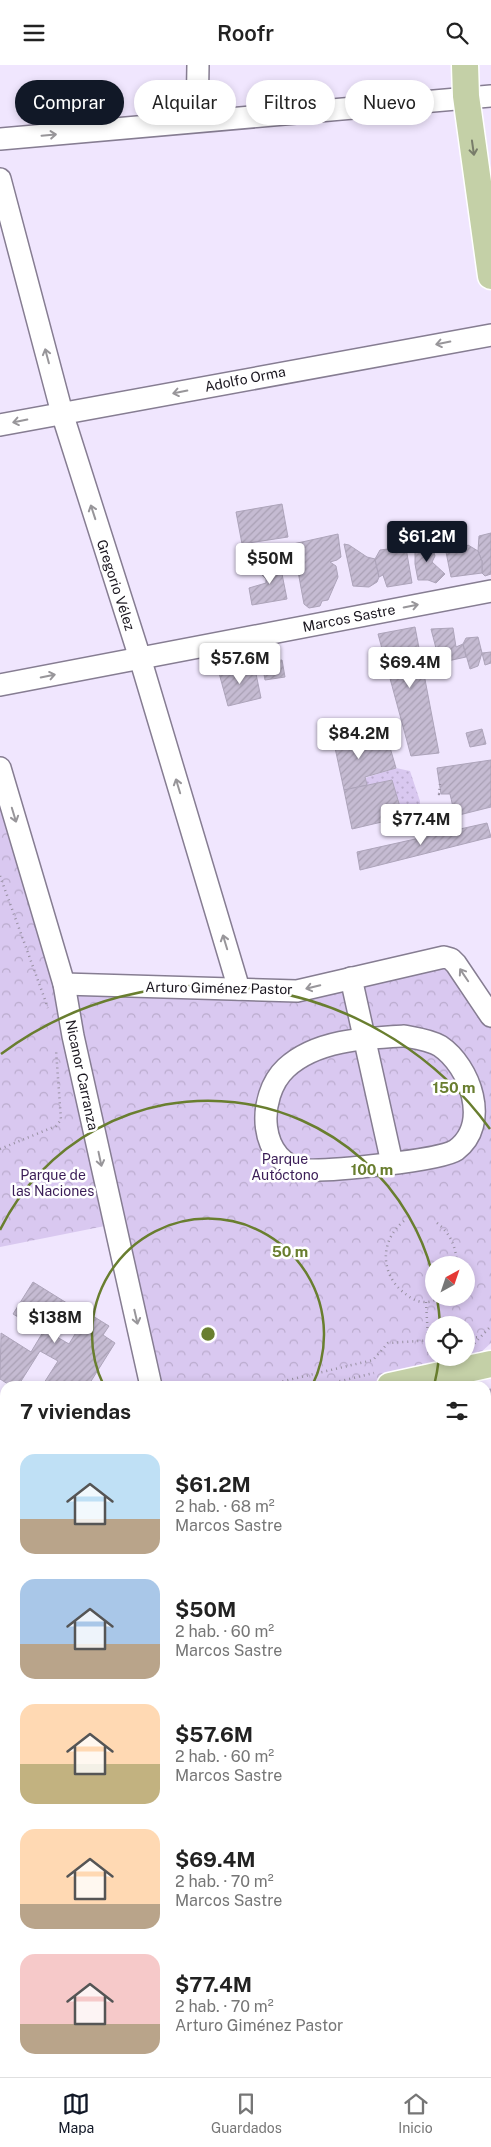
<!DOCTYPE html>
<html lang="es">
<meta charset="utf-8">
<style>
body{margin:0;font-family:"Public Sans",sans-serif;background:#f2f2f2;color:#222;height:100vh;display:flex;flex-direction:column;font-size:19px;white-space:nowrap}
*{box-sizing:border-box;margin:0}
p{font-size:16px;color:#767676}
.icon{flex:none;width:28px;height:28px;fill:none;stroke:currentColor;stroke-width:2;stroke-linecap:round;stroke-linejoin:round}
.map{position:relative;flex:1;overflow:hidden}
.details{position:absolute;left:0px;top:1316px;width:491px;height:696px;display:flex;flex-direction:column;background:#fff;border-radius:15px 15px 0 0;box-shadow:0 2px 8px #0003}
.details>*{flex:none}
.hud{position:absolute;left:15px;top:15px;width:461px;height:45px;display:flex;gap:10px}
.needle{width:32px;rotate:40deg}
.tools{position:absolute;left:425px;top:1191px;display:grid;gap:10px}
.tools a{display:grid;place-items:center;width:50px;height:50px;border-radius:50%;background:#fff;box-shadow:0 2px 8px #0003;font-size:25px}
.price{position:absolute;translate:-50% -42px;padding:0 11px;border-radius:5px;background:#fff;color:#222;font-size:16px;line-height:32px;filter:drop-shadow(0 1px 2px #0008)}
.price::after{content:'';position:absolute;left:50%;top:30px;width:15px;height:11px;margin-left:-8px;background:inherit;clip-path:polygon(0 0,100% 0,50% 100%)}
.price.active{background:#111827;color:#fff}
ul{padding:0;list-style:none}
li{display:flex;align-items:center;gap:15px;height:125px;padding:0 20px}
li span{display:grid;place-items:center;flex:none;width:140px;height:100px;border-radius:15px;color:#555}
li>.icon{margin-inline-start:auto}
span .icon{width:60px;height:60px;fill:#fffc;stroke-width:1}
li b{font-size:21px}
h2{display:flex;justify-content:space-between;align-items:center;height:60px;padding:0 20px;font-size:21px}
.chip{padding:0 18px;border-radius:22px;background:#fff;box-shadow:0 2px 8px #0003;font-size:18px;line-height:45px}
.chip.active{background:#111827;color:#fff}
header{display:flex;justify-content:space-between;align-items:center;height:65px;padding:0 20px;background:#fff;font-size:22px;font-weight:600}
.tabs{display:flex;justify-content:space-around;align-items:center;height:70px;border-top:1px solid #e0e0e0;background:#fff;font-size:14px;color:#767676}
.tabs a{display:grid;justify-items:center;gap:2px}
.tabs .active{color:#111827}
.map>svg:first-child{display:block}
</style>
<header><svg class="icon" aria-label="menu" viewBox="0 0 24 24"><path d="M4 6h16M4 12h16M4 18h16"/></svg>Roofr<svg class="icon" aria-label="search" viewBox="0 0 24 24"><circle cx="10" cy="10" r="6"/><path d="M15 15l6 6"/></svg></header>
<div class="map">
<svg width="491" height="2012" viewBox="0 0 491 2012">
<defs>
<pattern id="forest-crowns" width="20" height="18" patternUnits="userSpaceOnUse" patternTransform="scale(1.25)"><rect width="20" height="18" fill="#d9c8f0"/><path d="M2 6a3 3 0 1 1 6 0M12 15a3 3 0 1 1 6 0" fill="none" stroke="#baabcd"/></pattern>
<pattern id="garden-dots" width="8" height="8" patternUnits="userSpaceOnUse" patternTransform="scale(1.25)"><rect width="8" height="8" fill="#d9c8f0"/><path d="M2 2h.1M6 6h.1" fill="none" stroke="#baabcd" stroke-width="1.8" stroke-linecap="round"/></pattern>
<pattern id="building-hatch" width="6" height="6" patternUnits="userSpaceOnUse" patternTransform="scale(1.25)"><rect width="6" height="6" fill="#c5bbd2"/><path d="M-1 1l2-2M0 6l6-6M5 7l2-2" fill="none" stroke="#a9a0b4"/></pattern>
</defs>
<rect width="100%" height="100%" fill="#f0e6fe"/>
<path fill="url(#forest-crowns)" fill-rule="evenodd" d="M0 703 64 919 297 926 456 899 491 951V1278L478 1290 390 1321H151L115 1159 0 1182ZM434 1200H466V1232H434ZM434 1260H466V1292H434Z"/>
<path fill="url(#garden-dots)" d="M396 703 410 706 420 736V751L403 752 392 715 367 720 365 713Z"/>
<g fill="url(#building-hatch)" stroke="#ada4ba">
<path d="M282 439 288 472 242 479 236 447Z"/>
<path d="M491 468V509L485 511 482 508V496L478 486 479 471Z"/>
<path d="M338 469 341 492 337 495 330 497 336 501 338 512 328 535 322 536 320 541 309 543 304 539 293 479Z"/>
<path d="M430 473 435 491 432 497 445 509 436 518 428 515H418L415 499V484L419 482V476Z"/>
<path d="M344 479 349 480 367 492 375 494 379 512 377 517 369 522 353 521Z"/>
<path d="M468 480 478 486 482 496V508L451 512 446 487 462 485Z"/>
<path d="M396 483H406L412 518 387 522 383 510 379 512 375 494 380 485Z"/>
<path d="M279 494 287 534 252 540 249 523 266 518V514L261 509 262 497Z"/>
<path d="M415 562 439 688 411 691 378 569Z"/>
<path d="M453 563 456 582 463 579 466 592 443 597 438 591 431 564Z"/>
<path d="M478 572 482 588 478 601 470 604 463 579 466 573Z"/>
<path d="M491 587V598L485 600 482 588Z"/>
<path d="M282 595 285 612 265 615 262 598Z"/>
<path d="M254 599 261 633 228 641 219 608Z"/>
<path d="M348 661 355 688 389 679 396 703 365 712 367 720 344 725 331 664Z"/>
<path d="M482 664 486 679 470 682 466 668Z"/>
<path d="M491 695V742L455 751 450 729H441L437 703Z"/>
<path d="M392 715 403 752 352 764 344 725Z"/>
<path d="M487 758 491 772 360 805 357 787Z"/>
<path d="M33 1217 70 1240 52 1269 69 1279 88 1248 109 1261 103 1270 115 1278 88 1321H42L58 1296 40 1286 18 1321H11L0 1314 1 1268 31 1287 43 1267 13 1249Z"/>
<path d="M491 1324V1365L486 1366V1325Z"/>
</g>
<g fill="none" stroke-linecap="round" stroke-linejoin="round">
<g stroke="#867d92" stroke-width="24">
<g id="minor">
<path d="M197 56 198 0"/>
<path d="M0 74 491 31"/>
<path d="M0 114 62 348 140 593 239 924"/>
<path d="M0 360 491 270"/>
<path d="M0 620 491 526"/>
<path d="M0 703 64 919 73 971 151 1321"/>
<path d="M351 913 392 1098"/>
<path d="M64 919 297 926 444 892 451 894 456 899 491 951"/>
<path d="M404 971C415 973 430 975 440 981 470 1001 491 1059 456 1085 440 1096 329 1106 307 1105 257 1100 256 1031 286 1003 316 975 365 973 404 971Z"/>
<path d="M486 1394 491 1392"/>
<path d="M0 1609 5 1606"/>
<path d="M486 1698 491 1697"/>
<path d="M0 1814 5 1813"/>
<path d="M486 1847 491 1846"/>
<path d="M0 1965 5 1964"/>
<path d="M242 2008 245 2012"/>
<path d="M482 2008 484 2012"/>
</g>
</g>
<g stroke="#fff" stroke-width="29">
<g id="major">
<path d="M465 0 466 31 491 211"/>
<path d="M390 1321 491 1299"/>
<path d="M0 1418 5 1417"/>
</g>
</g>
<g stroke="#9890a2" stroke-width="2.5" stroke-dasharray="1 4" stroke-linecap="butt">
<path d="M440 719 439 729 442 725"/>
<path d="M0 811 48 943"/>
<path d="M0 1084 56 1061 61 1055 56 985"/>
<path d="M404 1156C380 1175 380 1208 403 1227 409 1232 416 1237 424 1237 430 1238 437 1234 443 1232"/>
<path d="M437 1158C451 1169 456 1182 457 1200"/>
<path d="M426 1237 429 1291"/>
<path d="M466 1273 480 1272"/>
<path d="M471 1282 491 1261"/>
<path d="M263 1321 373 1295 388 1278 434 1275"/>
<path d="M320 1321 374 1308"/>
</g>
<use href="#minor" stroke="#fff" stroke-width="21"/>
<use href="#major" stroke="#c4d0a7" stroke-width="26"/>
</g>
<defs><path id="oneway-shaft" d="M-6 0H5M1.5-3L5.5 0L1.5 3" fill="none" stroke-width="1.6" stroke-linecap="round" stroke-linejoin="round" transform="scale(1.25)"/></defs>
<g stroke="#98969a">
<use href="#oneway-shaft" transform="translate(49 70) rotate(-5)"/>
<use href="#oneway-shaft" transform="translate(443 278) rotate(169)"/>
<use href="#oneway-shaft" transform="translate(47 291) rotate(-105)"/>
<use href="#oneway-shaft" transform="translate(180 327) rotate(169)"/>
<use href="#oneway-shaft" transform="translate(20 356) rotate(169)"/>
<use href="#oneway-shaft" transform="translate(93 447) rotate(-108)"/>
<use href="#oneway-shaft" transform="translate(411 541) rotate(-11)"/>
<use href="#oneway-shaft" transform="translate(48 611) rotate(-11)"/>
<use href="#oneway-shaft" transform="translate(178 721) rotate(-107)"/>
<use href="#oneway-shaft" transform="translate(14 750) rotate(73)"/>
<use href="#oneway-shaft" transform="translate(225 877) rotate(-107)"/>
<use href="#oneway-shaft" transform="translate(464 910) rotate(-124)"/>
<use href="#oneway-shaft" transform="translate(313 922) rotate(166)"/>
<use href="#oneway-shaft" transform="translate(100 1094) rotate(78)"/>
<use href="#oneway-shaft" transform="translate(136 1252) rotate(77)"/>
</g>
<use stroke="#787c6a" href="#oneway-shaft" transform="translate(473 83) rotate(82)"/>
<g fill="none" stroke="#697e2f" stroke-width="2.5">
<path d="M104 1321A116 116 0 1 1 312 1321"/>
<path d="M439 1293A232 232 0 0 1 434 1321M0 1165A232 232 0 0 1 434 1215M437 1233A232 232 0 0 1 440 1259"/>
<path d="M1 989A348 348 0 0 1 490 1064"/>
</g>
<g text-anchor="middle" stroke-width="5" stroke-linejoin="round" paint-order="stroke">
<g font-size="14" fill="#1a161f" stroke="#fff">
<text transform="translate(245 314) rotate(-11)" y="5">Adolfo Orma</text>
<text transform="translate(116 520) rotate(72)" y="5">Gregorio Vélez</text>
<text transform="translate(349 553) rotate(-11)" y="5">Marcos Sastre</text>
<text transform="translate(219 923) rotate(1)" y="5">Arturo Giménez Pastor</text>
<text transform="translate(82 1010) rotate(78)" y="5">Nicanor Carranza</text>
</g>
<g font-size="14" fill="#3a1c56" stroke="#fff">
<text x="285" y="1099">Parque<tspan x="285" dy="16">Autóctono</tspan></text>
<text x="53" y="1115">Parque de<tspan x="53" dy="16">las Naciones</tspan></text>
</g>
</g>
<circle cx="208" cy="1269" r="8" fill="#697e2f" stroke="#fff" stroke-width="2.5"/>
<g font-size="15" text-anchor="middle" font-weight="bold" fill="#697e2f" stroke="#fff" stroke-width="5" stroke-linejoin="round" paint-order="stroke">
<text x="454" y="1028">150 m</text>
<text x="372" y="1110">100 m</text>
<text x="290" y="1192">50 m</text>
</g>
</svg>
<div class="tools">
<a><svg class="needle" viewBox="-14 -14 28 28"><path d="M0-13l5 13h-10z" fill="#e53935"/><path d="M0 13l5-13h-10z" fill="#767676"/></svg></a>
<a><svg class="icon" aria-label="locate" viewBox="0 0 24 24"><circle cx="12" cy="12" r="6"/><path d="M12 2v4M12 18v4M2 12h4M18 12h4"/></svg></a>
</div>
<b class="price active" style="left:427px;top:498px">$61.2M</b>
<b class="price" style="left:270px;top:520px">$50M</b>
<b class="price" style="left:240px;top:620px">$57.6M</b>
<b class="price" style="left:410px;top:624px">$69.4M</b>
<b class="price" style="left:359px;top:695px">$84.2M</b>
<b class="price" style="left:421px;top:781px">$77.4M</b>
<b class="price" style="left:55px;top:1279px">$138M</b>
<div class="hud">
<a class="chip active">Comprar</a>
<a class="chip">Alquilar</a>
<a class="chip">Filtros</a>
<a class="chip">Nuevo</a>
</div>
<section class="details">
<h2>7 viviendas<svg class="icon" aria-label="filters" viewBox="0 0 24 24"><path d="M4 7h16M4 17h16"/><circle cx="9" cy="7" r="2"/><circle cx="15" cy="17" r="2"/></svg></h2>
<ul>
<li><span style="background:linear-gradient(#bfe0f5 65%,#b9a48a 0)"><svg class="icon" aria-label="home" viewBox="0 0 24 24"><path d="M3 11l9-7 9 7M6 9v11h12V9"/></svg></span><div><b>$61.2M</b><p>2 hab. · 68 m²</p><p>Marcos Sastre</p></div></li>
<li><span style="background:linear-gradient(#a9c7e8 65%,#b9a48a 0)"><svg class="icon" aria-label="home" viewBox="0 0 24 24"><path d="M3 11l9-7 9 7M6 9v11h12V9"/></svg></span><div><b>$50M</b><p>2 hab. · 60 m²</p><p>Marcos Sastre</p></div></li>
<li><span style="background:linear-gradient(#ffd9b3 60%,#c2b280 0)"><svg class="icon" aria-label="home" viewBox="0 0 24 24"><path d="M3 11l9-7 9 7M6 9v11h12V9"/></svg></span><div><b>$57.6M</b><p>2 hab. · 60 m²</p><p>Marcos Sastre</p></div></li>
<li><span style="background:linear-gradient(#ffd9b3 75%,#b9a48a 0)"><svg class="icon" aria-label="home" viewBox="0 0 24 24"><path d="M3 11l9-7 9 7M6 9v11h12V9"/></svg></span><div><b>$69.4M</b><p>2 hab. · 70 m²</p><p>Marcos Sastre</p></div></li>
<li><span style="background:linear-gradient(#f6c9c9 70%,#b9a48a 0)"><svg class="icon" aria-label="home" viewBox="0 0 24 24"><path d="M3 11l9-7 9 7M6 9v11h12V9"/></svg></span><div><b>$77.4M</b><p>2 hab. · 70 m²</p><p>Arturo Giménez Pastor</p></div></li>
</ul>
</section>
</div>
<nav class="tabs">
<a class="active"><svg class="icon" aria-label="map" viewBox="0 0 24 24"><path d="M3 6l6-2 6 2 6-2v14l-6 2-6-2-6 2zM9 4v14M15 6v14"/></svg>Mapa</a>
<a><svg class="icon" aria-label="saved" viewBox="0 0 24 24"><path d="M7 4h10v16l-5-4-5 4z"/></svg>Guardados</a>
<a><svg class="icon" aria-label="home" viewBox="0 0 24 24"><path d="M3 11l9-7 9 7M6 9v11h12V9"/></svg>Inicio</a>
</nav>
